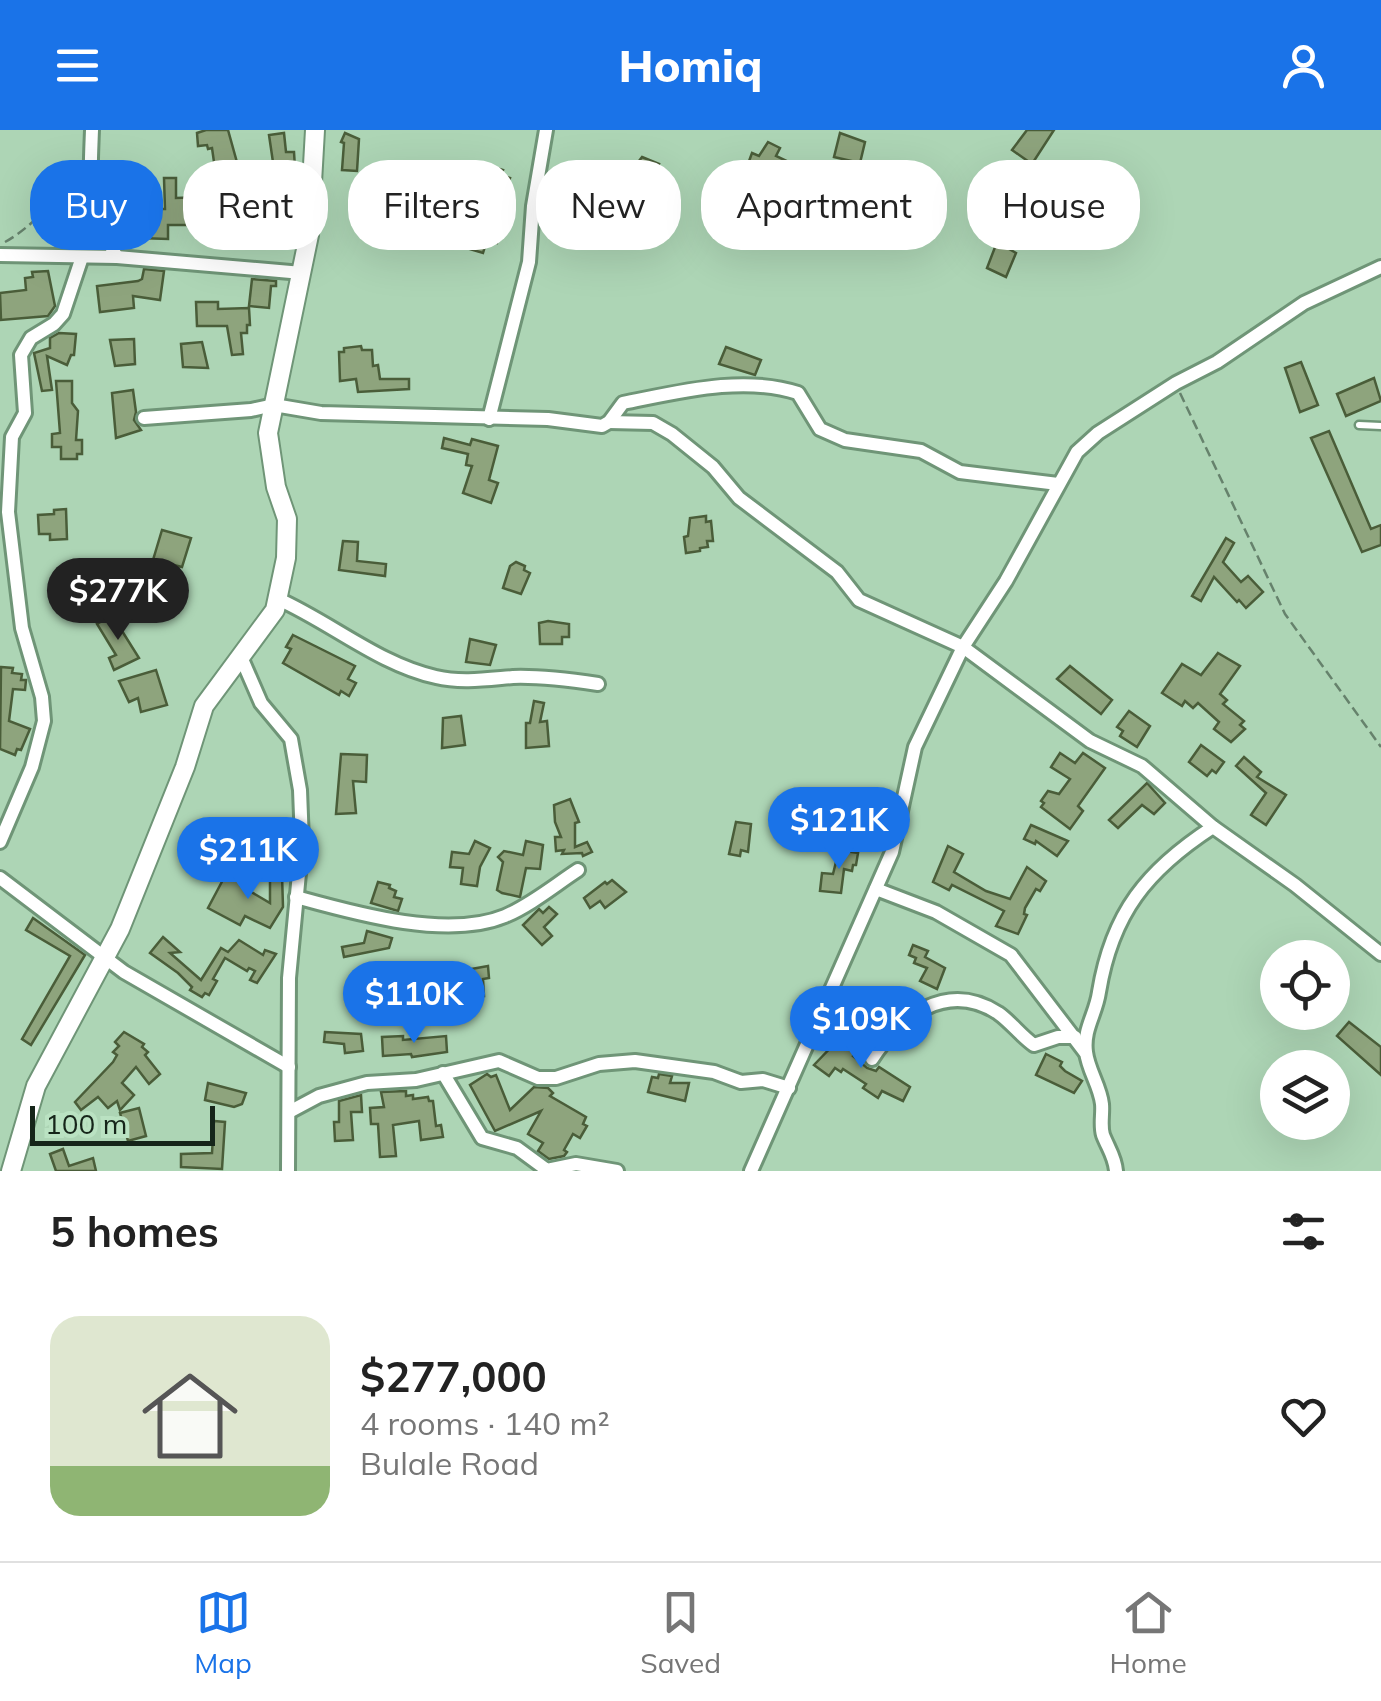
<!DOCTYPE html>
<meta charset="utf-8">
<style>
body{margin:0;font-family:Mulish,sans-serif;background:#f2f2f2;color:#222;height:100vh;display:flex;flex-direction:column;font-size:38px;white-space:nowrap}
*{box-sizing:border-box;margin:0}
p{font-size:32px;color:#767676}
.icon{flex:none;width:55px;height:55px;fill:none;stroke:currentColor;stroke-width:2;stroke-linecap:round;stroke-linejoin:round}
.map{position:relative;height:1041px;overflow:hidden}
.panel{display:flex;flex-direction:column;background:#fff;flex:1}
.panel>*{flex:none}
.guide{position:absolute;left:30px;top:30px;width:1322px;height:90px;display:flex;gap:20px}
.tools{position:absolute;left:1260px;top:810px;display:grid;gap:20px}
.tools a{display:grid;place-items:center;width:90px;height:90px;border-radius:50%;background:#fff;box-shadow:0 10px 40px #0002;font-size:50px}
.scale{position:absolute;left:30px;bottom:25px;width:185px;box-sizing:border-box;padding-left:10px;border:5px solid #16251a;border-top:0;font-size:28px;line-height:35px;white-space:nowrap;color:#16251a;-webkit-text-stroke:8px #bae2c2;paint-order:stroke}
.price{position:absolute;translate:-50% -85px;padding:0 22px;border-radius:35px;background:#1a73e8;color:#fff;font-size:32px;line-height:65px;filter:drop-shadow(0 2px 5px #0008)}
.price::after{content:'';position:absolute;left:50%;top:60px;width:30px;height:22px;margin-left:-15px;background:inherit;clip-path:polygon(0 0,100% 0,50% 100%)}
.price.current{background:#222;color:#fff}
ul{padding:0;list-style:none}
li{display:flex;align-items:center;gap:30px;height:250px;padding:0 50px}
li span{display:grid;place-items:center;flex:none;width:280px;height:200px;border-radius:30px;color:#555}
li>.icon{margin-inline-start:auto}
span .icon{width:120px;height:120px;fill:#fffc;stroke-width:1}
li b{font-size:42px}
h2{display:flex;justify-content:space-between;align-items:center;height:120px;padding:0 50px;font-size:42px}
.chip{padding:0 35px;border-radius:40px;background:#fff;box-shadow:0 10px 40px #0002;font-size:35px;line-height:90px}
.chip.current{background:#1a73e8;color:#fff}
header{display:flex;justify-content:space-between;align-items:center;height:130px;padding:0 50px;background:#1a73e8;color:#fff;font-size:45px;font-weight:800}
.menu{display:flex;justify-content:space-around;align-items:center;height:140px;border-top:2px solid #e0e0e0;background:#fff;font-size:28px;color:#767676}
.menu a{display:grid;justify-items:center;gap:5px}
.menu .current{color:#1a73e8}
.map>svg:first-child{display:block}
</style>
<header><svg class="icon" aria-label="menu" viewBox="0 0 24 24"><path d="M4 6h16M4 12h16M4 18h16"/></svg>Homiq<svg class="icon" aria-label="person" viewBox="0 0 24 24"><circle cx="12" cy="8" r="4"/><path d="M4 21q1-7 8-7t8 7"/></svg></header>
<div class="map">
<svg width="1381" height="1041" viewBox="0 0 1381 1041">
<rect width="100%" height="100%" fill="#add5b5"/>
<g fill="#8ea47d" stroke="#4a5d39" stroke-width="2.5">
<path d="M206 0H228L238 36 219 39 218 32H214L212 18 208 19 207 15 198 16 197 3Z"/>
<path d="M1027 0H1054L1032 34 1012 20Z"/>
<path d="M284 3 286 22H294L295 38 274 39 269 5Z"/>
<path d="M345 3 359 9 357 41 342 40 344 13 341 12Z"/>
<path d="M840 3 865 12 860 33 834 27Z"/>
<path d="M768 12 780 18 776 26 791 33 780 54 762 44 759 51 744 45 752 23 759 26Z"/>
<path d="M642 27 659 34 655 42 660 45 653 56 629 44Z"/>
<path d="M493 37 503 40 501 45 510 48 506 59 512 61 507 76 497 77 491 99 500 102 497 113 487 110 483 123 446 112 464 67 482 73Z"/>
<path d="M164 48H176V68L202 67 204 90 239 86 241 105 209 110 208 101 192 102 191 95H168V109L139 108V79H165Z"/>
<path d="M997 112 1016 123 1006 147 987 138Z"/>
<path d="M144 139 164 141 160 170 133 166 134 178 100 182 97 156 138 151 142 149Z"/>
<path d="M48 141 55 176 48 186 1 190 0 163 26 160 25 148 33 147 32 142Z"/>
<path d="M252 149 276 151V156H271L269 178 249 176Z"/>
<path d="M196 172H218V179L249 178 250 195H247V203H241L243 224 232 225 227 196H197Z"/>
<path d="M59 203 76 204 74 225H71L67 235 47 226 52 260 42 261 34 223 50 218V208Z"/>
<path d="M134 209 135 234 115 236 110 210Z"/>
<path d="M202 212 208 238 183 237 181 214Z"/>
<path d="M361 216 362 220H372L373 236 378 235 380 249H409V259L358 262 356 249 340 251 339 222H344V218Z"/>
<path d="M726 217 761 230 755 245 719 234Z"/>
<path d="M1301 232 1318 275 1300 282 1285 238Z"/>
<path d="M1374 248 1381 271 1346 286 1337 264Z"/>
<path d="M56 251H72V273L78 281 76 310H82V324H77V329H61V317H52V304L60 303Z"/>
<path d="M133 260 136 282 134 290 141 300 116 308 112 263Z"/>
<path d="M1329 301 1371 399 1381 395V415L1362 422 1311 308Z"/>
<path d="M444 308 470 315 472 309 498 316 489 350 498 353 491 373 463 363 472 336 466 335 468 324 442 318Z"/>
<path d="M66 379 67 409 50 410V404H39L38 385 54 384V380Z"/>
<path d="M706 386V392L711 391 713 411H707L708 417 700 418V421L686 423 684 407 688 406 690 388Z"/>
<path d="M162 400 191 408 182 437 153 430Z"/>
<path d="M1226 408 1234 413 1223 432 1241 452 1248 446 1263 462 1246 478 1239 470 1237 472 1214 447 1201 471 1192 466Z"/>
<path d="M343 411 358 412 357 431 386 434 385 446 339 440Z"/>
<path d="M516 432 525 436 524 440 530 443 521 464 503 458 510 436Z"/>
<path d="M112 485 139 528 114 540 109 528 116 525 97 494Z"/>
<path d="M548 491 569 494V507H562V514H540L539 493Z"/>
<path d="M293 505 355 536 348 549 356 553 349 566 341 561 339 565 283 533 291 519 286 517Z"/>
<path d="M470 509 496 515 490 535 466 532Z"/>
<path d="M1218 523 1240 536 1220 564 1227 570 1223 574 1244 591 1240 595 1245 599 1231 612 1214 599 1219 592 1198 573 1193 578 1185 571 1182 576 1162 563 1182 534 1201 545Z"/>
<path d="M1070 536 1112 570 1101 584 1057 549Z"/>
<path d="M1 537 13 538 12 543 22 544 21 550H26L25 560 13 559 9 591 30 599 21 620 17 619 15 625 0 619Z"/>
<path d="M156 540 167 575 141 582 138 568 129 572 119 551Z"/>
<path d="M534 571 544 573 540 592 547 591 549 616 526 618V593H530Z"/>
<path d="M1129 581 1150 596 1137 617 1120 606 1123 601 1117 597Z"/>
<path d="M461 586 465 615 442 618 443 588Z"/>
<path d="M1201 615 1224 632 1216 643 1212 640 1207 646 1189 632Z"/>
<path d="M1060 623 1075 633 1083 623 1105 638 1078 676 1083 681 1070 699 1041 677 1044 673 1041 671 1048 661 1059 664 1070 649 1051 637Z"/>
<path d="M341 624 367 625 366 652 353 651 356 683 336 684Z"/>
<path d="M1244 627 1261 642 1257 647 1286 665 1266 695 1251 685 1266 663 1236 636Z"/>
<path d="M1147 653 1165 673 1154 684 1142 675 1118 698 1109 690Z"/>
<path d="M570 669 579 692 575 693V717L587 712 592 722 583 726 582 723 562 724 564 720 556 721 555 707H561L555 692 554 675Z"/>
<path d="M736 692 751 694 748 722 741 720 740 726 729 724Z"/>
<path d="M1031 695 1068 711 1057 726 1036 711 1035 714 1024 709Z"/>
<path d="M475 711 490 718 480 737 477 756 461 754 463 738 450 737 452 722 469 724Z"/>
<path d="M526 711 543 715 540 739 526 738 520 767 502 763 497 760 503 732 498 727 504 721 523 725Z"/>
<path d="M271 716 270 737H236V717Z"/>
<path d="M948 716 963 724 954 742 986 761 1010 769 1027 737 1046 751 1040 761 1036 759 1025 778 1024 784 1027 785 1018 804 996 796 1004 781 952 755 949 760 933 752Z"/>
<path d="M839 720 858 723 856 735H853L852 741 844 739 841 763 820 761 822 743 833 744Z"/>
<path d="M270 745H282L283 777 270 798 245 786 240 795 208 778 225 746 242 752 241 756 270 773Z"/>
<path d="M612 750 626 762 605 778 600 771 590 778 584 768 605 752 607 754Z"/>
<path d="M378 752 390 755 389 758 396 761 394 767 402 769 398 781 371 773Z"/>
<path d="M549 777 557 784 544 797 552 806 542 815 523 795 539 779 543 783Z"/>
<path d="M33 788 85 825 31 915 22 909 70 826 26 800Z"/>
<path d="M367 801 392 808 389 818 344 827 342 817 364 813Z"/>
<path d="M163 807 180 822 170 823 201 850 221 818 228 822 239 810 263 825 265 820 276 824 257 853 250 850 255 841 249 838 247 841 225 828 213 849 217 851 209 865 205 863 202 867 190 860 192 857 178 843 150 823Z"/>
<path d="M913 815 928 821 925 827 945 838 937 859 920 851 927 838 914 833 916 828 909 825Z"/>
<path d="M488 836 489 848 483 849 484 866 460 868 455 846 460 845V841Z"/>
<path d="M891 858 910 866 900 882 890 892 879 886 881 882 875 878Z"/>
<path d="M1349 892 1381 917V945L1337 906Z"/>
<path d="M124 902 144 914 142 917 148 922 145 925 160 944 149 954 136 937 122 953 134 965 120 980 117 971 108 978 98 967 81 980 75 972 113 932 117 925 113 922 119 916 115 912Z"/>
<path d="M325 902 361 904 363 921 345 923 344 914 324 912Z"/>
<path d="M403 906V910L446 906 447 922 412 927 411 924 383 926 382 907Z"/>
<path d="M841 907 858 919 853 926 867 938 876 941 879 937 910 957 903 971 882 961 878 968 863 958 866 954 843 939 841 942 835 938 829 946 814 935Z"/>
<path d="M1046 924 1062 932 1060 936 1065 941 1082 951 1074 963 1036 945Z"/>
<path d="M487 944 491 947 496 945 510 980 534 957 548 958 553 963 550 966 586 987 583 994 587 996 580 1008 573 1004 564 1020 567 1022 564 1026 549 1029 538 1021 543 1013 528 1004 541 981 495 1001 470 955Z"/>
<path d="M659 944 672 946 670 953H689L685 971 648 962 652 947 658 948Z"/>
<path d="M208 953 246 963 242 974 234 977 205 970Z"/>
<path d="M406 961V966L413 965V969L428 967 429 971H433L436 996 441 995 443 1007 421 1010 419 991 393 995 396 1026 380 1027 378 994H371L370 978 384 977 381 962Z"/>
<path d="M361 965 362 982H351L353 1010 335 1011 334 992H339V971Z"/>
<path d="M139 978 146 1006 128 1011 120 983Z"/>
<path d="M214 991 225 992 222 1039 181 1037V1024L212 1023Z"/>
<path d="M63 1019 69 1036 93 1028 96 1041H56L50 1024Z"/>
</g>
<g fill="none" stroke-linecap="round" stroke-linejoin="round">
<g stroke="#6f9577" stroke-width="11">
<path id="lane" d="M1359 295 1381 296"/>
</g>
<g stroke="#6f9577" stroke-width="18">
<g id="street">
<path d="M92 0C90 53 87 80 117 127"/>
<path d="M0 125 117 127 302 143"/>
<path d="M144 288 251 280 274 275 321 283 548 289 602 296 609 292 623 273C679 262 743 245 798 263L820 299 845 310 921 321 960 342 1058 354"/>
<path d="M489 289 529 132 533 76 546 0"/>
<path d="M609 292 653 293 672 304 713 337 739 368 837 442 859 470 963 517 1090 611 1142 636 1213 697 1295 755 1381 824"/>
<path d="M278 469C330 492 380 535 436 547 461 553 488 549 513 547 541 546 571 550 598 554"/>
<path d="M241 527 261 573 291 609 300 660 302 712 289 848 288 1041"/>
<path d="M0 712 32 637 44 591 42 567 22 498 8 382 12 307 25 283 21 225 31 208 54 194 63 184 82 127"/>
<path d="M0 748 124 842 289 937"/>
<path d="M876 759 936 782 1011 825 1085 922"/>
<path d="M296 767C354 783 447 810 505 786 531 775 555 755 578 740"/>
<path d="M872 929C900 886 947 850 998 883 1011 892 1021 906 1034 915L1058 907H1075"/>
<path d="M443 943 482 1008 517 1018 547 1040 576 1034 617 1041"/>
<path d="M289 982 319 966 367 953 416 950 499 931 538 948H556L599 934 635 931 714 942 741 952 763 950 789 958"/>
<path d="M751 1041 892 722 915 617 963 517 1006 451 1077 322 1098 303 1176 253 1217 232 1304 173 1381 137"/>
<path d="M1116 1041C1115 1027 1108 1018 1103 1005 1100 995 1103 984 1102 974 1100 956 1088 940 1086 922 1083 899 1096 884 1099 862 1112 783 1147 740 1213 697"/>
</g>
</g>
<g stroke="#6f9577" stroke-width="22">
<path id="secondary" d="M11 1041 36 956 120 799 185 637 204 576 275 480 286 428 287 389 276 357 268 303 309 105 315 0"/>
</g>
<g stroke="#66826c" stroke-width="2.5" stroke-dasharray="10 5" stroke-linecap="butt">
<path d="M5 112C34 96 63 63 77 34"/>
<path d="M1180 263 1285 484 1381 617"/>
</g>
<use href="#lane" stroke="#fff" stroke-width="6"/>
<use href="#street" stroke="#fff" stroke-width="12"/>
<use href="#secondary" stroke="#fff" stroke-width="18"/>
</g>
</svg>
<div class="tools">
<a><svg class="icon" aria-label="locate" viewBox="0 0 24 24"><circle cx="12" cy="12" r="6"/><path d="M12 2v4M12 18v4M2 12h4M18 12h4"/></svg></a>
<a><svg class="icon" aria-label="layers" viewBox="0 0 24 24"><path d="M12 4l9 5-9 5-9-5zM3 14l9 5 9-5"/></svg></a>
</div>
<div class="scale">100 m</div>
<b class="price current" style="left:118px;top:513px">$277K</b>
<b class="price" style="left:839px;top:742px">$121K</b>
<b class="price" style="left:248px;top:772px">$211K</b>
<b class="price" style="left:414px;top:916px">$110K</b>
<b class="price" style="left:861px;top:941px">$109K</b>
<div class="guide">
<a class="chip current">Buy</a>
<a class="chip">Rent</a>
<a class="chip">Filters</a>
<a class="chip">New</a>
<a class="chip">Apartment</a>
<a class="chip">House</a>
</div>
</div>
<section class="panel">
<h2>5 homes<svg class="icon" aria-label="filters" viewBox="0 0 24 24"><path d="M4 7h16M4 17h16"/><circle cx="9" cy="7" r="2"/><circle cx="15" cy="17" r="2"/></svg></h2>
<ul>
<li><span style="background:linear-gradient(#dfe7d0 75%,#8fb573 0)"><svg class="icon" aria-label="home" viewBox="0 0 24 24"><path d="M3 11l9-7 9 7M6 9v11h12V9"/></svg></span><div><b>$277,000</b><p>4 rooms · 140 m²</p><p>Bulale Road</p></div><svg class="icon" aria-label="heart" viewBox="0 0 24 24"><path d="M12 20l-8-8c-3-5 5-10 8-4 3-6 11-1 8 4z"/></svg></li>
</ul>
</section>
<nav class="menu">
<a class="current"><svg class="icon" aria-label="map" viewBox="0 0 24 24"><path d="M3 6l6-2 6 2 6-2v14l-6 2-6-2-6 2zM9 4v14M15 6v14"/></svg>Map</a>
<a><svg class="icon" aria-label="saved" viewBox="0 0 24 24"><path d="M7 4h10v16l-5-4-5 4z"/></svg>Saved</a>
<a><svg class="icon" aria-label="home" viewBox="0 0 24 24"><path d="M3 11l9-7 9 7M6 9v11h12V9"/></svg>Home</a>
</nav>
